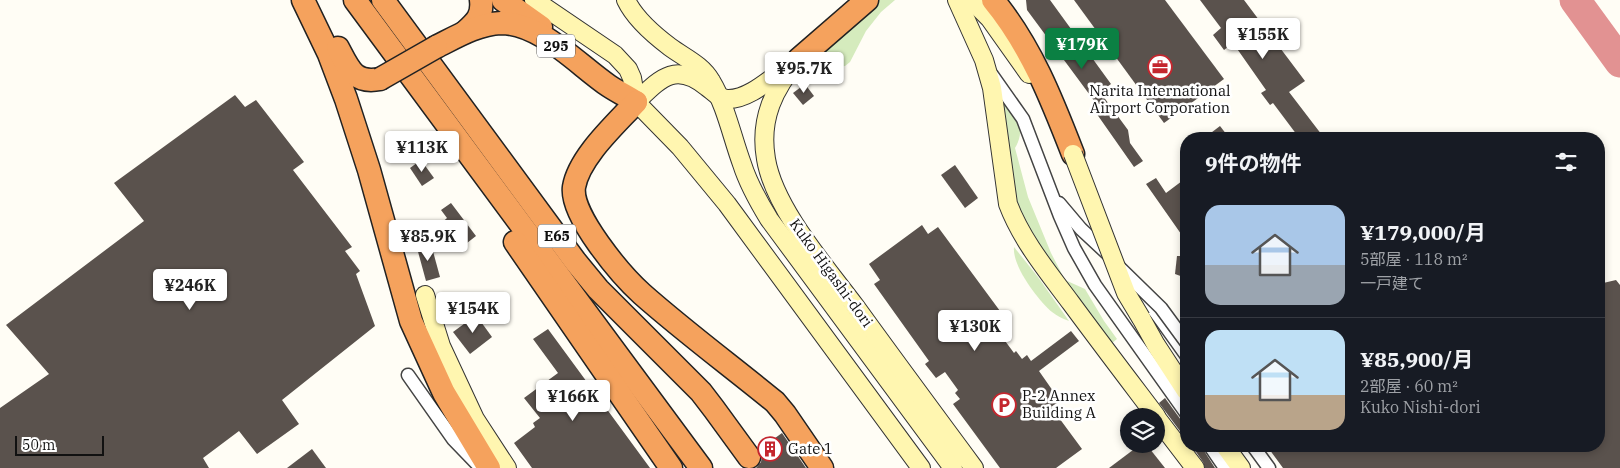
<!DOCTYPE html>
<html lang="ja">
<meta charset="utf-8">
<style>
body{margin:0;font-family:"IBM Plex Serif","Noto Sans JP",serif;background:#20242c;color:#f1f3f6;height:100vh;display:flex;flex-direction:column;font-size:19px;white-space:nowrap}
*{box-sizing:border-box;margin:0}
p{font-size:16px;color:#9ea1a6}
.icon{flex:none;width:28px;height:28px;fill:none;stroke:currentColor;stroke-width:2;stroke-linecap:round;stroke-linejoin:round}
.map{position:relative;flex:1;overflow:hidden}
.details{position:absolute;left:1180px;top:132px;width:425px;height:320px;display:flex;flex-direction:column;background:#171b24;border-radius:20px;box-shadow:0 2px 8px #0003}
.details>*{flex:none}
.fabs{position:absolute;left:1120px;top:408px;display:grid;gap:10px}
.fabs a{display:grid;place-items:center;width:45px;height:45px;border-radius:50%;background:#171b24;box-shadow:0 2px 8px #0003;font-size:25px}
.scale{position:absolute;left:15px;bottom:12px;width:89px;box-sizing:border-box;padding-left:5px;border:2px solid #111;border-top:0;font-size:14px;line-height:18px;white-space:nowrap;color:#111;-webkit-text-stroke:4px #fff;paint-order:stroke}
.price{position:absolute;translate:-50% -42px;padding:0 11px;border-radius:5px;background:#fff;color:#222;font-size:16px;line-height:32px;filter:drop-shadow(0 1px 2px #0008)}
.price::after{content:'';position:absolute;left:50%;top:30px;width:15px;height:11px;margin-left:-8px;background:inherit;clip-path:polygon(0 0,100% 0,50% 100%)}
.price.current{background:#0b8043;color:#fff}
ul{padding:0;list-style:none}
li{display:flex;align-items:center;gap:15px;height:125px;padding:0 25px}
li+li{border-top:1px solid #363941}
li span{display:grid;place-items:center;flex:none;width:140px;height:100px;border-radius:15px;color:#555}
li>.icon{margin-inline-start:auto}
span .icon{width:60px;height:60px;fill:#fffc;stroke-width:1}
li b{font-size:21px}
h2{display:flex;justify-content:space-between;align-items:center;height:60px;padding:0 25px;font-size:21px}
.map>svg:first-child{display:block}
</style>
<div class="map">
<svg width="1620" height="468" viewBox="0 0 1620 468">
<rect width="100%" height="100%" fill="#fffdf5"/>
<g fill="#d5ebbd">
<path d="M879 0H895L881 12 866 31 850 62 845 66 822 68 813 58 871 9Z"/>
<path d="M1000 100C1016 114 1027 128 1015 148L1028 197 1051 253 1065 280 1085 289 1104 321 1117 339 1111 344 1018 220Z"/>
<path d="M1014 247 1038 277 1069 321C1063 319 1057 316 1052 312 1038 300 1012 266 1014 247Z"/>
</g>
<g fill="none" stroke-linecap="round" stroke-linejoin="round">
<path stroke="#e29292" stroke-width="31" d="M1575 0 1620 62"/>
</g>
<g fill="#5a524d">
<path d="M1026 0H1050L1111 84 1100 92 1128 130 1130 143 1143 161 1134 167 1094 110 1098 106 1027 10Z"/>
<path d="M1074 0H1165L1224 79 1164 123Z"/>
<path d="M1200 0H1244L1305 81 1289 92 1325 139H1300L1273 103 1270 105 1261 93 1266 90 1233 43 1224 50 1213 35 1221 28Z"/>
<path d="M805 84 814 96 803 105 793 93Z"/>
<path d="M235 95 245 107 256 100 304 162 293 170 352 247 345 251 360 271 356 274 375 326 282 400 299 424 257 454 239 431 203 458 209 468H0V408L49 374 6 325 144 221 114 183Z"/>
<path d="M1220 126 1230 139H1203Z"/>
<path d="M421 160 434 178 422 186 410 168Z"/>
<path d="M955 165 978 198 965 208 941 175Z"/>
<path d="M1156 178 1166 193 1186 178V241L1146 184Z"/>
<path d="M451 203 476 236 458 250 439 225 447 218 441 210Z"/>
<path d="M922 225 928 234 938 227 1000 311 995 315 1000 321 994 326 1014 353 1016 351 1022 359 1027 355 1031 361 1071 331 1079 341 1039 371 1060 401 1051 407 1082 449 1056 468H1000L953 404 960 399 955 393 958 390 945 372 936 378 925 364 929 361 874 284 880 280 869 264Z"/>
<path d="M431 244 440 277 426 281 417 248Z"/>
<path d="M1177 256H1186V278L1175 274Z"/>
<path d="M1616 280 1620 285V468H1283L1267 446H1599V284Z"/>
<path d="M476 315 492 337 470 354 453 332Z"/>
<path d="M548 329 650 468H532L514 443 535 427 533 423 540 418 524 398 558 373 533 339Z"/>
<path d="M1165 398 1186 427V439L1159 403Z"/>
<path d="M782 433 806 468H756L761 462 762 455 760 449Z"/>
<path d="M1141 444H1146L1165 468H1109Z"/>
<path d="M1192 446H1201L1215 468H1205L1203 462Z"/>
<path d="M312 449 326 468H287Z"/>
</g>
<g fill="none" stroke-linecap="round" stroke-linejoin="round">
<g stroke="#444" stroke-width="15">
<g id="street">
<path d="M992 75 1023 119 1060 216 1074 248 1095 285 1186 413"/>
<path d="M1059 203 1081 229 1111 257"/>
<path d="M1143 295 1186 355"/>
<path d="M408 375 453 439 479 466"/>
<path d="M1210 446 1225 468"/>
<path d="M1253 446 1269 468"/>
</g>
</g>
<g stroke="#333" stroke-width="20">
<g id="secondary">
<path d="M534 0 615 55 628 69 632 78 636 102 680 147 727 204 921 468"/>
<path d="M626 0C635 19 654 35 670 47 685 58 702 65 711 81 726 106 732 137 742 164 748 183 758 201 769 219L953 468"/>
<path d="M957 0 984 60 992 88 1008 204C1022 241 1048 272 1071 303 1099 341 1128 379 1156 416"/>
<path d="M971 0 990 19 1029 74"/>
<path d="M799 59C774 88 759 119 766 159 774 208 825 266 855 306 894 360 934 414 974 468"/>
<path d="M636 102C660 79 675 61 707 87 714 92 718 98 727 99 748 100 770 79 787 67"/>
<path d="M425 295 441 346 475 419 507 468"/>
<path d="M1141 318 1156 345 1186 391"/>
<path d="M1156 417 1195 468"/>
<path d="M1225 446 1241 468"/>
</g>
</g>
<g stroke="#222" stroke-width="25">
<g id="highway">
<path d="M303 0 329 54 346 99 369 170 411 321 444 393 489 468"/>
<path d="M355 0 701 468"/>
<path d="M383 0 575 261 598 289 701 392 714 409 749 457"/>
<path d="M503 0 541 27"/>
<path d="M993 0C1031 46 1052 100 1073 154"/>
<path d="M465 32C476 22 483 16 481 0"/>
<path d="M436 47C456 37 477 24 501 23 541 23 578 65 609 86 618 92 627 96 636 102"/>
<path d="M338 48C349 69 354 84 380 79"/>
<path d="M799 59 867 0"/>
<path d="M636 102C616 124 579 157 574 187 570 215 621 275 642 294 685 332 731 366 775 402L785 414 822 468"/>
<path d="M515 242 671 468"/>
</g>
</g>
<use href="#street" stroke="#fff" stroke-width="12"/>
<use href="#secondary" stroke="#fff6b0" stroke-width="18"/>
<use href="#highway" stroke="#f5a25d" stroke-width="22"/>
<g stroke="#444" stroke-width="15" stroke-linecap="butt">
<path id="street-bridge" d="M1119 267 1161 308 1186 342"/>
</g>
<g stroke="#333" stroke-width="20" stroke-linecap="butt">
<path id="secondary-bridge" d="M1073 154 1126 293 1141 318"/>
</g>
<g stroke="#222" stroke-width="25" stroke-linecap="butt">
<path id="highway-bridge" d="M380 79 436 47"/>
</g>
<use href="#street-bridge" stroke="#fff" stroke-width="12"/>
<use href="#secondary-bridge" stroke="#fff6b0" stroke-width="18"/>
<use href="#highway-bridge" stroke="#f5a25d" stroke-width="22"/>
</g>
<defs>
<g id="office-ring" transform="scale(1.25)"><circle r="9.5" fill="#fff" stroke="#c4262e" stroke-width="1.5"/><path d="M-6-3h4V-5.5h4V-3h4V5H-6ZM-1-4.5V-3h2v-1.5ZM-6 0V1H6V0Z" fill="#c4262e"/></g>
<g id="parking-ring" transform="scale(1.25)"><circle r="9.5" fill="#fff" stroke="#c4262e" stroke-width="1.5"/><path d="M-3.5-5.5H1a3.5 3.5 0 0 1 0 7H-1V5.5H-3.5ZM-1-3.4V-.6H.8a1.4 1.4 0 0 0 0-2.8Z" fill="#c4262e"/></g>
<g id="building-ring" transform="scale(1.25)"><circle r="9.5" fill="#fff" stroke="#c4262e" stroke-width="1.5"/><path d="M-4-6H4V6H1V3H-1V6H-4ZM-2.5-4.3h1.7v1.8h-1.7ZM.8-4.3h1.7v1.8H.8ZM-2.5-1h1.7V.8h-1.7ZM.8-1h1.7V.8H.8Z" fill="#c4262e"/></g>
</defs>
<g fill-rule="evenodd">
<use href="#office-ring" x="1160" y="67"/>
<use href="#parking-ring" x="1004" y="405"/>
<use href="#building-ring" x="770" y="449"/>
</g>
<g text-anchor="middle" stroke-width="5" stroke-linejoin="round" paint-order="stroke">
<g fill="#fff" stroke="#585858" stroke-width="1">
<rect x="537" y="34.5" width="38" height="23" rx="4"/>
<rect x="538" y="224.5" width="38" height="23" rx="4"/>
</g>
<g font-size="14" font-weight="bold" fill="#111">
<text x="556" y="51">295</text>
<text x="557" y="241">E65</text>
</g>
<g font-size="15" fill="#111" stroke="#fff" text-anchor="start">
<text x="1160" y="96" text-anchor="middle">Narita International<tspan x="1160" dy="17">Airport Corporation</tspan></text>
<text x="1022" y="401">P-2 Annex<tspan x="1022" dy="17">Building A</tspan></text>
<text x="788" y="454">Gate 1</text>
</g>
<g font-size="15" fill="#111" stroke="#fff">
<text transform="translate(831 273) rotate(54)" y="5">Kuko Higashi-dori</text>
</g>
</g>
</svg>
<div class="fabs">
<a><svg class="icon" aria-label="layers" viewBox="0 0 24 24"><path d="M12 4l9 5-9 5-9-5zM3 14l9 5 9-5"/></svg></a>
</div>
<div class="scale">50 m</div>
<b class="price" style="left:1263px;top:60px">¥155K</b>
<b class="price current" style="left:1082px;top:70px">¥179K</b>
<b class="price" style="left:804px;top:94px">¥95.7K</b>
<b class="price" style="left:422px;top:173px">¥113K</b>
<b class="price" style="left:428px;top:262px">¥85.9K</b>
<b class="price" style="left:190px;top:311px">¥246K</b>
<b class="price" style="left:473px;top:334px">¥154K</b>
<b class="price" style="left:975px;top:352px">¥130K</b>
<b class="price" style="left:573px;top:422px">¥166K</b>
<section class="details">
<h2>9件の物件<svg class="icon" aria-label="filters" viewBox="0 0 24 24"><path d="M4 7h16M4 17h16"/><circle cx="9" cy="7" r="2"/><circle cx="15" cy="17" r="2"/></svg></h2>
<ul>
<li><span style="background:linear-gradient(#a9c7e8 60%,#9aa5b1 0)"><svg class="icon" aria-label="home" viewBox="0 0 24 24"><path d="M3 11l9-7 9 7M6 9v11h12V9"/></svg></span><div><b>¥179,000/月</b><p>5部屋 · 118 m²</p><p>一戸建て</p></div></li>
<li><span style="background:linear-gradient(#bfe0f5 65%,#b9a48a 0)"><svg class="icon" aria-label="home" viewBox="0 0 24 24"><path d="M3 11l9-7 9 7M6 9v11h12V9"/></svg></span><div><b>¥85,900/月</b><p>2部屋 · 60 m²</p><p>Kuko Nishi-dori</p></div></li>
</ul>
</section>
</div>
